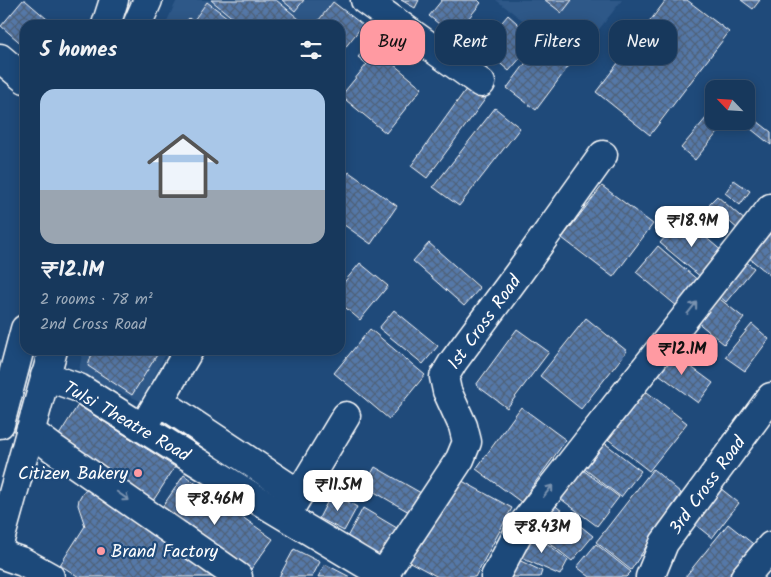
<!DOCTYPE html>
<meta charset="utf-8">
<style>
body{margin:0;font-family:Kalam,sans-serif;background:#244365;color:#f1f3f6;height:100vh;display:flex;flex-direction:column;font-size:19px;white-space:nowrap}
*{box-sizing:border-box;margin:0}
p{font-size:16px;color:#9eacbb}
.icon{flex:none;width:28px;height:28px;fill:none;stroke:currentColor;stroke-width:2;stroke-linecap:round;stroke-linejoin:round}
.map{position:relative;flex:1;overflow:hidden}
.sheet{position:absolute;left:20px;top:20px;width:325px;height:335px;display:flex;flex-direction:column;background:#17385c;border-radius:15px;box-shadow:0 2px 12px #0003,0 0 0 1px #365272}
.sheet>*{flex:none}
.hud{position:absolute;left:360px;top:20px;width:335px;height:45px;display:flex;gap:10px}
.needle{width:32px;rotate:295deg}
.tools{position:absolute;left:705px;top:80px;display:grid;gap:10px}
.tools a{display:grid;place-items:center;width:50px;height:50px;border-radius:10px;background:#17385c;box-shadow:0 2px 12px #0003,0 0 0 1px #365272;font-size:25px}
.price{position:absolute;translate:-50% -42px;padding:0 11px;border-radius:10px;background:#fff;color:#222;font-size:16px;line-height:32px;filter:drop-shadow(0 1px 2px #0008)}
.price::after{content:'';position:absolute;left:50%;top:30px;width:15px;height:11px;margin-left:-8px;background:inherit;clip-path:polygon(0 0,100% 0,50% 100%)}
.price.selected{background:#ff9aa2;color:#111}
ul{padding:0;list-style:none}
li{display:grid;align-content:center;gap:10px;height:265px;padding:0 20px}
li+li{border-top:1px solid #365272}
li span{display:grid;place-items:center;height:155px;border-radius:15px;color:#555}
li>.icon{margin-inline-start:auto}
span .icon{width:90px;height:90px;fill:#fffc;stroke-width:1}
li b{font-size:21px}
h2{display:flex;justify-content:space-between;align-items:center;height:60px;padding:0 20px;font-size:21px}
.pill{padding:0 18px;border-radius:15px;background:#17385c;box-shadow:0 2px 12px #0003,0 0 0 1px #365272;font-size:18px;line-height:45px}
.pill.selected{background:#ff9aa2;color:#111}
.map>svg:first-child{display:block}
</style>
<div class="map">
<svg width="771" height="577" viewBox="0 0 771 577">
<defs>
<pattern id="building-cross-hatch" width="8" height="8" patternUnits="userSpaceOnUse" patternTransform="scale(1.25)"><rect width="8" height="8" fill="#5578a8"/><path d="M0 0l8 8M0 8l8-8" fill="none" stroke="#50627a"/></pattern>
</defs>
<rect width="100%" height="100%" fill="#1f4a7a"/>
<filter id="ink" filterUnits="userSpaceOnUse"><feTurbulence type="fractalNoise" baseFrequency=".02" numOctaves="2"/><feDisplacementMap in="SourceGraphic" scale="10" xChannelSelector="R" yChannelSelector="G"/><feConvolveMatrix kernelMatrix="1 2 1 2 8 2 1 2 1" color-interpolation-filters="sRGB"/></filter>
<g filter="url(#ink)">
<g fill="#2f5888">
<path d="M177 0H337L313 25H165Z"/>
<path d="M496 0H622L575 60Z"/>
<path d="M83 350H168L141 401 78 375Z"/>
</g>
<g fill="url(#building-cross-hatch)" stroke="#fff">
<path d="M23 0H25L54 25H25V47L1 26Z"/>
<path d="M211 0H276L299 19 294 25H241Z"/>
<path d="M282 0H304L295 11Z"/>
<path d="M401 0H419L415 8Z"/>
<path d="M442 0H478L481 3 454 36 429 16Z"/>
<path d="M545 0H572L562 13Z"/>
<path d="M666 0H687L729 32 650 135 596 92Z"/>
<path d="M741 0H760L753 9Z"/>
<path d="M207 2 236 24 235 25H200L194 20Z"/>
<path d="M333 2 363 25 340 54V25H315Z"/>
<path d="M508 15 536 40 509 71 481 47Z"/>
<path d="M189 18 197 25H183Z"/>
<path d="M542 41 571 63 536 110 507 88Z"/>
<path d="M369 44 422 88 386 133 341 96 367 64 358 57Z"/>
<path d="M469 85 486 98 427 178 411 166Z"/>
<path d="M495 108 520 128 459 206 433 187Z"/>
<path d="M712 111 714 112V121L726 122 695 160 681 148Z"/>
<path d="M757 121 771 132V145L751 129Z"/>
<path d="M349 172 397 206 371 244 340 222V185Z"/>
<path d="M734 180 750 191 740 205 725 193Z"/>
<path d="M602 186 653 224 613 277 562 238Z"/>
<path d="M717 196 747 222 739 230 709 204Z"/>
<path d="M682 217 724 253 702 278 660 243Z"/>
<path d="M769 232 771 234V276L748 257Z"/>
<path d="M429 243 480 288 464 306 413 261Z"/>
<path d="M658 246 700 282 678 307 636 272Z"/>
<path d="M745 261 754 268 726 302 717 294Z"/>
<path d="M360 263 388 286 360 320 340 303V287Z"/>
<path d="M716 296 744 318 724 344 696 321Z"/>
<path d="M394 310 438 346 423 364 379 328Z"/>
<path d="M586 318 627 351 581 409 540 376Z"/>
<path d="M752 324 769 339 745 371 725 357Z"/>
<path d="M370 329 425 375 389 419 334 373Z"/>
<path d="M517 329 549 352 507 408 476 385Z"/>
<path d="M667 349 713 383 698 403 652 369Z"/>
<path d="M93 350H160L132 395 88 366Z"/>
<path d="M638 385 687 423 649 471 600 433Z"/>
<path d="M78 405 175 467 151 504 54 443Z"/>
<path d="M521 407 566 440 521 502 476 469Z"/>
<path d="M598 438 641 471 621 497 578 464Z"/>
<path d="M375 467 421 493 409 512 364 486Z"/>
<path d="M579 467 619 497 597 526 557 496Z"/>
<path d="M653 469 681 493 631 570 596 542Z"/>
<path d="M184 475 273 539 246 576 158 513Z"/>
<path d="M453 476 512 508 475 577H438L408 561Z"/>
<path d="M715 484 739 503 712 538 687 518Z"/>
<path d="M89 489 227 577H79L60 565 85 526 78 505 79 499 83 492Z"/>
<path d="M332 493 357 507 344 531 319 518Z"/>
<path d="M552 503 593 536 572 561 531 528Z"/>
<path d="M363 508 402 531 384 562 346 539Z"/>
<path d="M728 524 757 547 733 577H685Z"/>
<path d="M529 529 568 560 560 575 517 556Z"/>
<path d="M596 544 631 572 626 577H590L577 567Z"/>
<path d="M294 549 320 562 312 577H279Z"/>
<path d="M510 556 542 571 540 577H500Z"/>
<path d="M325 564 350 577H318Z"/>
</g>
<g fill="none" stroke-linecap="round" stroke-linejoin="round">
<g stroke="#fff" stroke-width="31">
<g id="minor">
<path d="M365 0 481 83"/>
<path d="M0 58 25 79"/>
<path d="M45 376 79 388 253 497 387 577"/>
<path d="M159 401 299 494"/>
<path d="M150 416 189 350"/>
<path d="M30 431 54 449 238 577"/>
<path d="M290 509 346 416"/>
<path d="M0 554 23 562 50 577"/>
<path d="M382 577 460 459 467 442 463 426 447 391 444 377 453 362 518 274 603 155"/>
<path d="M495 577 523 524 771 208"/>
<path d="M650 577 664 543 771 397"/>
<path d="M745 577 771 546"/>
</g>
</g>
<g stroke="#fff" stroke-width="31">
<g id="major">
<path d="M106 25 114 0"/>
<path d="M137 25 148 0"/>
<path d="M0 424 25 329"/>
<path d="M0 540 53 350"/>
</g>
</g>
<use href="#minor" stroke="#1f4a7a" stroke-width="28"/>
<use href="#major" stroke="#1f4a7a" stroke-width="28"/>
</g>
<defs><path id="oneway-shaft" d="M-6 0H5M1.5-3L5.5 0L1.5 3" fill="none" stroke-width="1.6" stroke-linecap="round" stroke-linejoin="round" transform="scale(1.25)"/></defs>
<g stroke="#7992af">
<use href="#oneway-shaft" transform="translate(692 308) rotate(-52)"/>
<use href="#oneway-shaft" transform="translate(548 491) rotate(-52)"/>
<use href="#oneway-shaft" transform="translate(123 496) rotate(35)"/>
</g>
</g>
<g fill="#ff9aa2" stroke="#1f4a7a" stroke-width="2">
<circle cx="138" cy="473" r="5"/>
<circle cx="101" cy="551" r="5"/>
</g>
<g text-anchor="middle" stroke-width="4.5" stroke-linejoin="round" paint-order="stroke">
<g font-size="18" fill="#fff" stroke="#1f4a7a">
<text transform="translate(484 322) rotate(-54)" y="6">1st Cross Road</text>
<text transform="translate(127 421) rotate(30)" y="6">Tulsi Theatre Road</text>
<text transform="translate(707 485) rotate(-54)" y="6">3rd Cross Road</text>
</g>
<g font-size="18" fill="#fff" stroke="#1f4a7a" text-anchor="end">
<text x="128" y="479">Citizen Bakery</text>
<text x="111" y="557" text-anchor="start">Brand Factory</text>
</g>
</g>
</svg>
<div class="tools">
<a><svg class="needle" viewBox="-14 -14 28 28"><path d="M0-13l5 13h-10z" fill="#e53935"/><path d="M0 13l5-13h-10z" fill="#9eacbb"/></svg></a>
</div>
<b class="price" style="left:692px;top:248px">₹18.9M</b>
<b class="price selected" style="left:682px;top:376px">₹12.1M</b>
<b class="price" style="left:338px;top:512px">₹11.5M</b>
<b class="price" style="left:215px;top:526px">₹8.46M</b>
<b class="price" style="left:542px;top:554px">₹8.43M</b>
<div class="hud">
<a class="pill selected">Buy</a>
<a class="pill">Rent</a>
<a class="pill">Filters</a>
<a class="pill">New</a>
</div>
<section class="sheet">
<h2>5 homes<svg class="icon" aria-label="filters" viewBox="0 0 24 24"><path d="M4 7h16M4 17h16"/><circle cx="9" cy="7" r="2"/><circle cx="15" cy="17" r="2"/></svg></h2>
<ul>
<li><span style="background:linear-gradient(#a9c7e8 65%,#9aa5b1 0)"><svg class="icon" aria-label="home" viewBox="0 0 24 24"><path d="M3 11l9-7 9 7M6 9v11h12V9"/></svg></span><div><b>₹12.1M</b><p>2 rooms · 78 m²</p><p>2nd Cross Road</p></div></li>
</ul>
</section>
</div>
